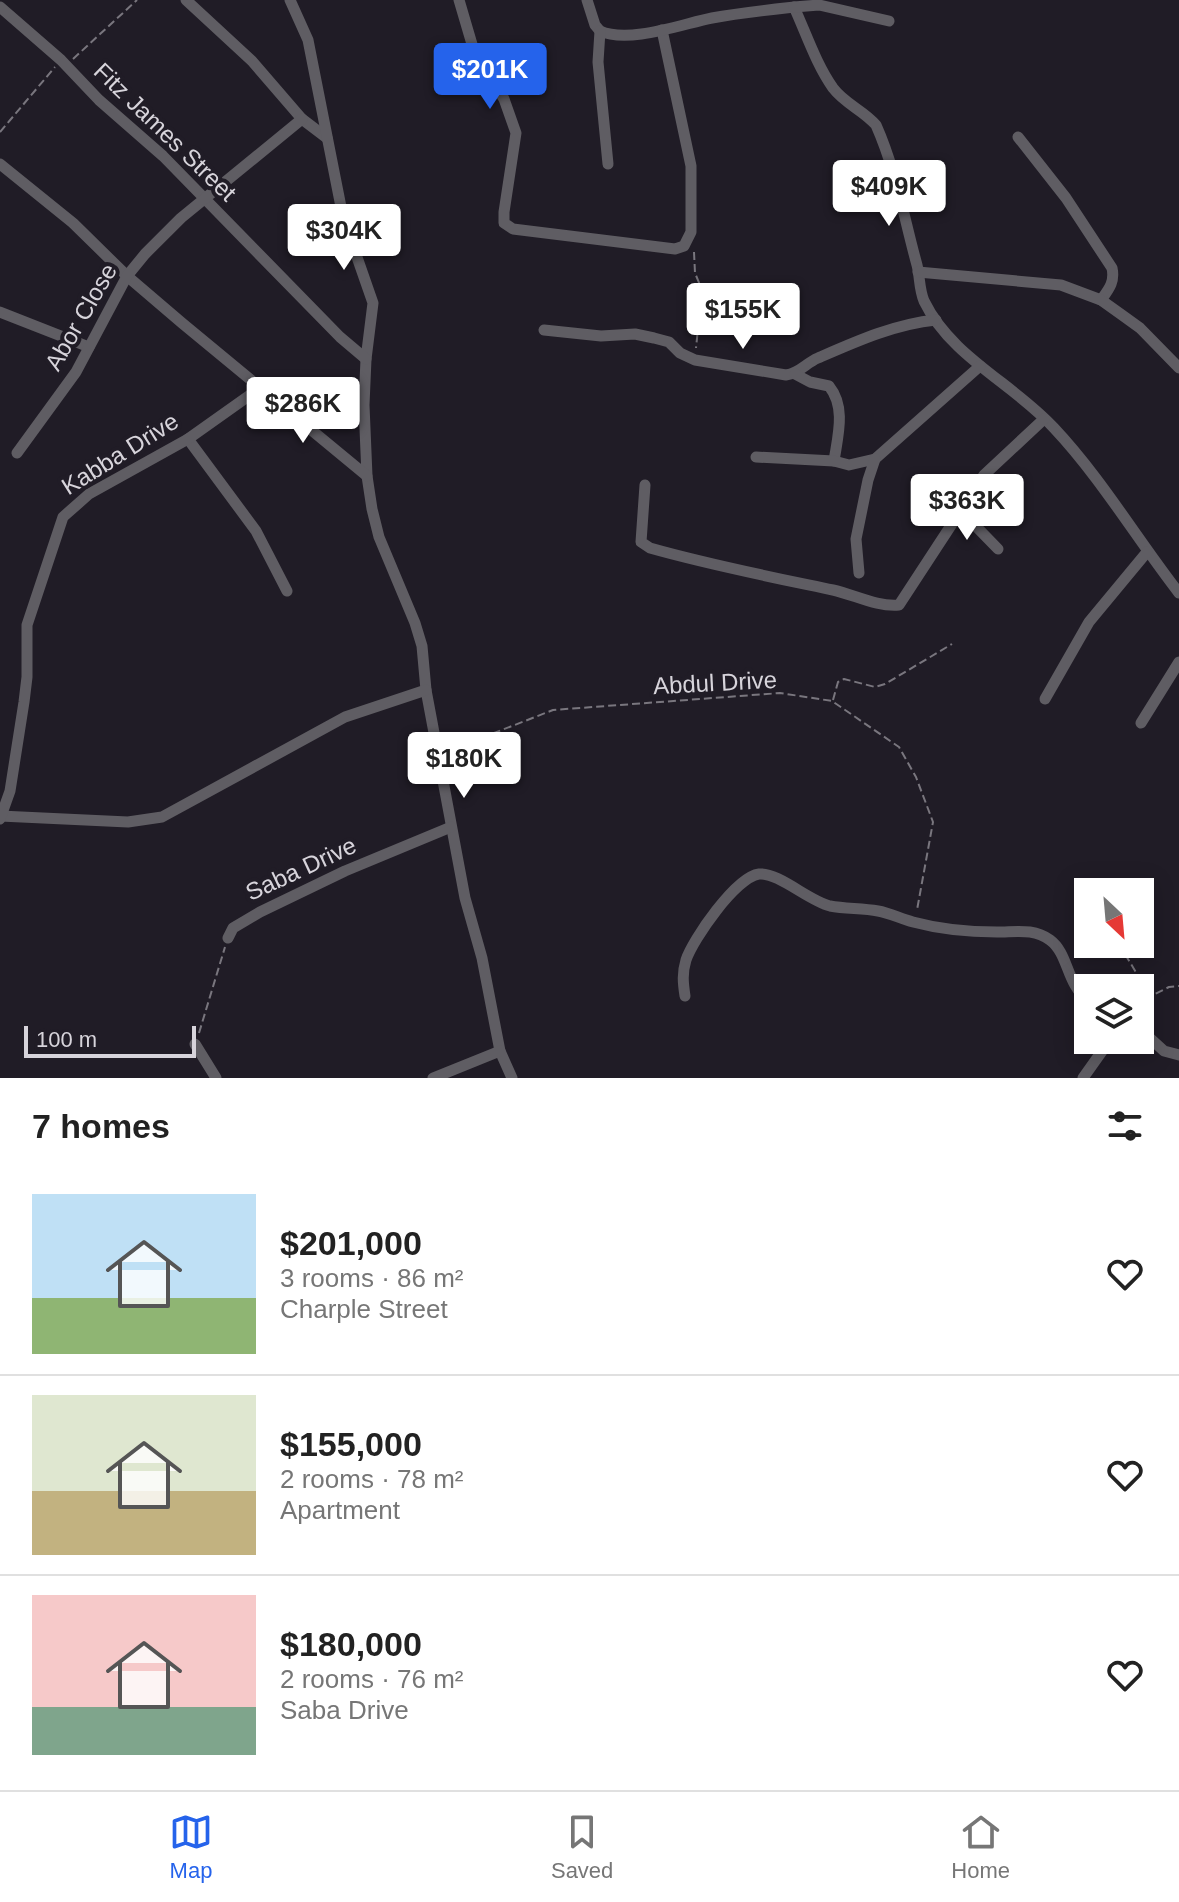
<!DOCTYPE html>
<meta charset="utf-8">
<style>
body{margin:0;font-family:Arial,sans-serif;background:#f2f2f2;color:#222;height:100vh;display:flex;flex-direction:column;font-size:30px;white-space:nowrap}
*{box-sizing:border-box;margin:0}
p{font-size:26px;color:#767676}
.icon{flex:none;width:44px;height:44px;fill:none;stroke:currentColor;stroke-width:2;stroke-linecap:round;stroke-linejoin:round}
.map{position:relative;height:1078px;overflow:hidden}
.sheet{display:flex;flex-direction:column;background:#fff;flex:1}
.sheet>*{flex:none}
.needle{width:52px;rotate:154deg}
.buttons{position:absolute;left:1074px;top:878px;display:grid;gap:16px}
.buttons a{display:grid;place-items:center;width:80px;height:80px;border-radius:0px;background:#fff;box-shadow:0 4px 20px #0003;font-size:40px}
.scale{position:absolute;left:24px;bottom:20px;width:172px;box-sizing:border-box;padding-left:8px;border:4px solid #d7d4db;border-top:0;font-size:22px;line-height:28px;white-space:nowrap;color:#d7d4db;-webkit-text-stroke:6px #201c26;paint-order:stroke}
.price{position:absolute;translate:-50% -68px;padding:0 18px;border-radius:8px;background:#fff;color:#222;font-size:26px;line-height:52px;filter:drop-shadow(0 2px 4px #0008)}
.price::after{content:'';position:absolute;left:50%;top:48px;width:24px;height:18px;margin-left:-12px;background:inherit;clip-path:polygon(0 0,100% 0,50% 100%)}
.price.active{background:#2563eb;color:#fff}
ul{padding:0;list-style:none}
li{display:flex;align-items:center;gap:24px;height:200px;padding:0 32px}
li+li{border-top:2px solid #e0e0e0}
li span{display:grid;place-items:center;flex:none;width:224px;height:160px;border-radius:0px;color:#555}
li>.icon{margin-inline-start:auto}
span .icon{width:96px;height:96px;fill:#fffc;stroke-width:1}
li b{font-size:34px}
h2{display:flex;justify-content:space-between;align-items:center;height:96px;padding:0 32px;font-size:34px}
.tab-bar{display:flex;justify-content:space-around;align-items:center;height:112px;border-top:2px solid #e0e0e0;background:#fff;font-size:22px;color:#767676}
.tab-bar a{display:grid;justify-items:center;gap:4px}
.tab-bar .active{color:#2563eb}
.map>svg:first-child{display:block}
</style>
<div class="map">
<svg width="1179" height="1078" viewBox="0 0 1179 1078">
<rect width="100%" height="100%" fill="#201c26"/>
<g fill="none" stroke-linecap="round" stroke-linejoin="round">
<g stroke="#79767e" stroke-width="2" stroke-dasharray="8 4" stroke-linecap="butt">
<path d="M73 59 137 0"/>
<path d="M0 132 55 67"/>
<path d="M694 252 695 273 702 290 696 348"/>
<path d="M833 700 838 682 844 679 875 687 885 684 952 644"/>
<path d="M448 751 553 710 780 693 832 701 899 747 916 777 933 822 917 910"/>
<path d="M1119 944 1146 989 1144 999 1140 1004"/>
<path d="M1145 999 1169 987 1179 986"/>
<path d="M199 1033 225 947"/>
</g>
<g stroke="#5f5d63" stroke-width="11">
<path d="M186 0 252 61 302 119 327 138"/>
<path d="M290 0 308 40 343 217 373 303 366 359 364 405 367 476 372 509 379 537 415 623 422 646 426 690 465 898 482 958 500 1051 512 1078"/>
<path d="M459 0 474 51 504 99 516 133 504 212V223L513 229 675 249 684 246 691 232V166L662 30"/>
<path d="M587 0 595 25 600 31C629 44 682 24 712 18 739 13 767 10 794 7 806 33 816 64 833 88 845 104 863 110 876 125 896 170 904 218 917 265 920 277 919 289 924 301 951 357 1014 384 1054 428 1101 478 1137 539 1179 593"/>
<path d="M0 7 61 60 99 100 163 156 340 337 366 359"/>
<path d="M794 7 819 5 889 21"/>
<path d="M600 31 598 62 608 164"/>
<path d="M1018 137 1066 198 1112 268C1115 282 1109 289 1101 300"/>
<path d="M0 164 73 223 127 276 182 323 367 476"/>
<path d="M918 272 1061 285 1101 300 1122 315 1140 328 1179 368"/>
<path d="M0 312 89 347"/>
<path d="M544 330 601 336 635 334 654 338 669 342 680 353 695 360 786 375C800 373 806 363 818 358 857 341 895 324 936 320"/>
<path d="M795 374 810 382 829 386C846 407 838 435 834 461"/>
<path d="M188 439 256 531 287 591"/>
<path d="M17 453 76 372 127 276 145 254 181 218 302 119"/>
<path d="M756 457 834 461 849 465 875 459 980 366"/>
<path d="M645 485 641 542 650 548C710 565 771 577 833 590 855 595 877 607 899 605L984 475 1044 419"/>
<path d="M961 511 998 549"/>
<path d="M859 573 856 539 868 480 875 459"/>
<path d="M1045 699 1089 622 1147 552"/>
<path d="M1141 723 1179 662"/>
<path d="M0 816 128 822 162 817 345 717 426 690"/>
<path d="M0 819 10 791 24 702 27 677V625L63 517 89 494 188 439 260 388"/>
<path d="M228 938 233 928 260 912 345 871 451 827"/>
<path d="M685 996C683 983 682 973 686 960 693 939 736 877 759 874 778 872 809 901 830 906 846 909 862 908 878 911 890 913 901 919 913 922 939 929 970 932 997 932 1016 932 1034 928 1050 940 1069 954 1066 984 1088 1000"/>
<path d="M1140 1029 1164 1051 1179 1055"/>
<path d="M195 1044 216 1078"/>
<path d="M433 1078 500 1051"/>
<path d="M1083 1078 1110 1040"/>
</g>
</g>
<g text-anchor="middle" stroke-width="8" stroke-linejoin="round" paint-order="stroke">
<g font-size="24" fill="#d7d4db" stroke="#201c26">
<text transform="translate(165 132) rotate(44)" y="8">Fitz James Street</text>
<text transform="translate(81 317) rotate(-60)" y="8">Abor Close</text>
<text transform="translate(120 454) rotate(-32)" y="8">Kabba Drive</text>
<text transform="translate(715 683) rotate(-3)" y="8">Abdul Drive</text>
<text transform="translate(301 869) rotate(-25)" y="8">Saba Drive</text>
</g>
</g>
</svg>
<div class="buttons">
<a><svg class="needle" viewBox="-14 -14 28 28"><path d="M0-13l5 13h-10z" fill="#e53935"/><path d="M0 13l5-13h-10z" fill="#767676"/></svg></a>
<a><svg class="icon" aria-label="layers" viewBox="0 0 24 24"><path d="M12 4l9 5-9 5-9-5zM3 14l9 5 9-5"/></svg></a>
</div>
<div class="scale">100 m</div>
<b class="price active" style="left:490px;top:111px">$201K</b>
<b class="price" style="left:889px;top:228px">$409K</b>
<b class="price" style="left:344px;top:272px">$304K</b>
<b class="price" style="left:743px;top:351px">$155K</b>
<b class="price" style="left:303px;top:445px">$286K</b>
<b class="price" style="left:967px;top:542px">$363K</b>
<b class="price" style="left:464px;top:800px">$180K</b>
</div>
<section class="sheet">
<h2>7 homes<svg class="icon" aria-label="filters" viewBox="0 0 24 24"><path d="M4 7h16M4 17h16"/><circle cx="9" cy="7" r="2"/><circle cx="15" cy="17" r="2"/></svg></h2>
<ul>
<li><span style="background:linear-gradient(#bfe0f5 65%,#8fb573 0)"><svg class="icon" aria-label="home" viewBox="0 0 24 24"><path d="M3 11l9-7 9 7M6 9v11h12V9"/></svg></span><div><b>$201,000</b><p>3 rooms · 86 m²</p><p>Charple Street</p></div><svg class="icon" aria-label="heart" viewBox="0 0 24 24"><path d="M12 20l-8-8c-3-5 5-10 8-4 3-6 11-1 8 4z"/></svg></li>
<li><span style="background:linear-gradient(#dfe7d0 60%,#c2b280 0)"><svg class="icon" aria-label="home" viewBox="0 0 24 24"><path d="M3 11l9-7 9 7M6 9v11h12V9"/></svg></span><div><b>$155,000</b><p>2 rooms · 78 m²</p><p>Apartment</p></div><svg class="icon" aria-label="heart" viewBox="0 0 24 24"><path d="M12 20l-8-8c-3-5 5-10 8-4 3-6 11-1 8 4z"/></svg></li>
<li><span style="background:linear-gradient(#f6c9c9 70%,#7fa58c 0)"><svg class="icon" aria-label="home" viewBox="0 0 24 24"><path d="M3 11l9-7 9 7M6 9v11h12V9"/></svg></span><div><b>$180,000</b><p>2 rooms · 76 m²</p><p>Saba Drive</p></div><svg class="icon" aria-label="heart" viewBox="0 0 24 24"><path d="M12 20l-8-8c-3-5 5-10 8-4 3-6 11-1 8 4z"/></svg></li>
</ul>
</section>
<nav class="tab-bar">
<a class="active"><svg class="icon" aria-label="map" viewBox="0 0 24 24"><path d="M3 6l6-2 6 2 6-2v14l-6 2-6-2-6 2zM9 4v14M15 6v14"/></svg>Map</a>
<a><svg class="icon" aria-label="saved" viewBox="0 0 24 24"><path d="M7 4h10v16l-5-4-5 4z"/></svg>Saved</a>
<a><svg class="icon" aria-label="home" viewBox="0 0 24 24"><path d="M3 11l9-7 9 7M6 9v11h12V9"/></svg>Home</a>
</nav>
